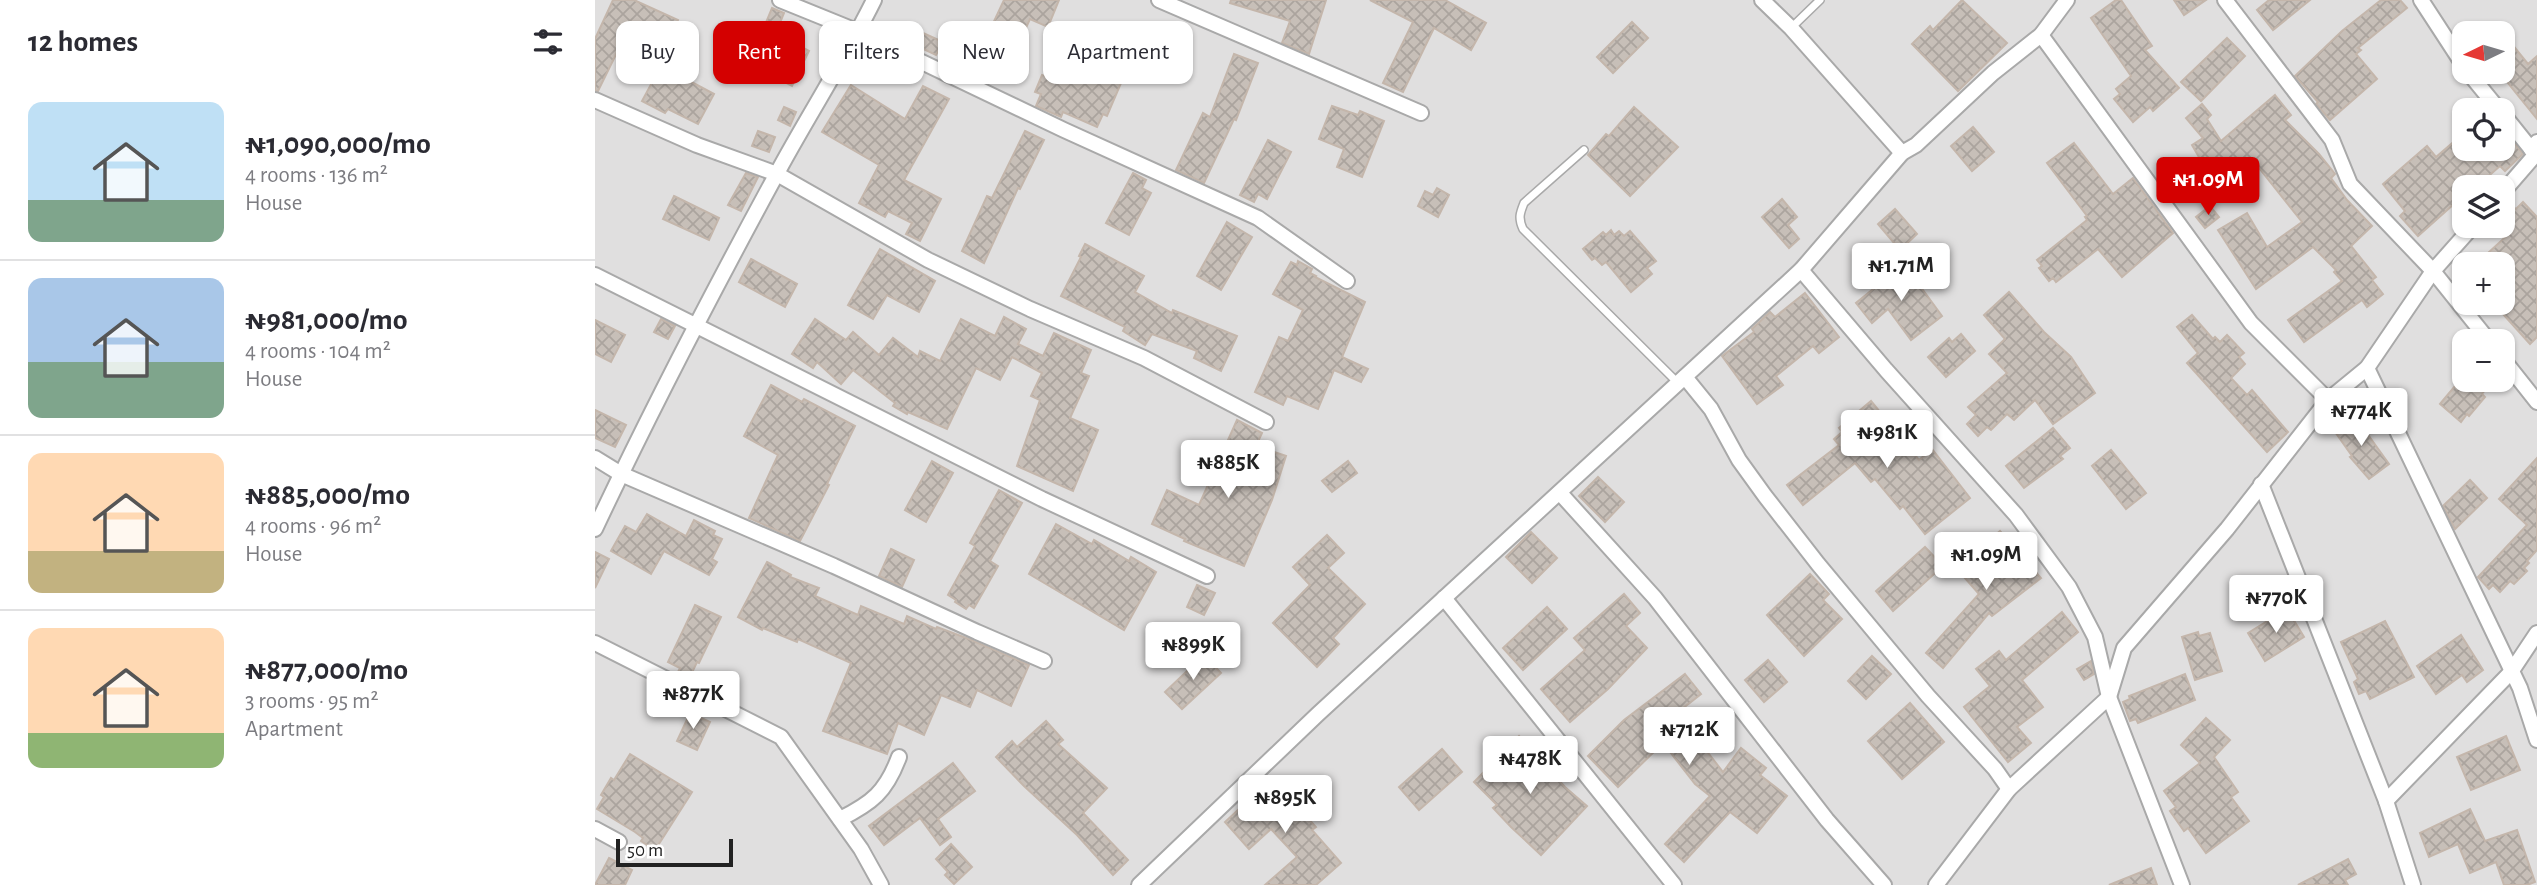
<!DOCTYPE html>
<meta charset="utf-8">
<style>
body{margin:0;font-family:"Alegreya Sans",sans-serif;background:#f7f7f7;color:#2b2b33;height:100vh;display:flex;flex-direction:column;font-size:26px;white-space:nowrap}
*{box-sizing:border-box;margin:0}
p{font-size:23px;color:#7c7c81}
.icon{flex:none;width:38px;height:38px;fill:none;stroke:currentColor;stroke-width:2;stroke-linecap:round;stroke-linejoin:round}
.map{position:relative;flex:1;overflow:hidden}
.sheet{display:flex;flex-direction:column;background:#fff;width:595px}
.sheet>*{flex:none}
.hud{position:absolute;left:21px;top:21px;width:665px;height:63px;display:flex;gap:14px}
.needle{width:46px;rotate:265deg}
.controls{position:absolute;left:1857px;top:21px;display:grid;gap:14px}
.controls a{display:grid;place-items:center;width:63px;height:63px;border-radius:14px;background:#fff;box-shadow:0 2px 5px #0004;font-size:35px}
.scale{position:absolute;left:21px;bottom:18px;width:117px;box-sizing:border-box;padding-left:7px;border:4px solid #222;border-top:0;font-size:19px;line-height:24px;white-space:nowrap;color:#222;-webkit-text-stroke:5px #fff;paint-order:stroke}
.price{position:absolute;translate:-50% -60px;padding:0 16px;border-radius:7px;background:#fff;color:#222;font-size:23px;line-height:46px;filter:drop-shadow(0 2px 4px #0008)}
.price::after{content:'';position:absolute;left:50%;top:42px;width:21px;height:16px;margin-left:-10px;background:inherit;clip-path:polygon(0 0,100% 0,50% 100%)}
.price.current{background:#d40000;color:#fff}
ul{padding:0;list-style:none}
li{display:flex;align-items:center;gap:21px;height:175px;padding:0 28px}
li+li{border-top:2px solid #e1e1e2}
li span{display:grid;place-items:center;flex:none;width:196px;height:140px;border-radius:14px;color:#555}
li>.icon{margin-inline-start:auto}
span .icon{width:84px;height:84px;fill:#fffc;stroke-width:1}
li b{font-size:30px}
h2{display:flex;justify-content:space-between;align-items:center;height:84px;padding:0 28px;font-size:30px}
.tag{padding:0 24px;border-radius:14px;background:#fff;box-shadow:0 2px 5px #0004;font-size:24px;line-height:63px}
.tag.current{background:#d40000;color:#fff}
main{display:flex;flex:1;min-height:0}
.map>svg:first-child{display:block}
</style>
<main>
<section class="sheet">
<h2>12 homes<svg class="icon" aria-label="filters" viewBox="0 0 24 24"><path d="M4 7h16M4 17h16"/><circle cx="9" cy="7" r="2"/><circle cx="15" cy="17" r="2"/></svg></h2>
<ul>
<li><span style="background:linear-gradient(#bfe0f5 70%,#7fa58c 0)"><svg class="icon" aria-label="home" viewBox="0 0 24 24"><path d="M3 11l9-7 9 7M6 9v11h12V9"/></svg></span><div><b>₦1,090,000/mo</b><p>4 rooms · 136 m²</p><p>House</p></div></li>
<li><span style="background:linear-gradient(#a9c7e8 60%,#7fa58c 0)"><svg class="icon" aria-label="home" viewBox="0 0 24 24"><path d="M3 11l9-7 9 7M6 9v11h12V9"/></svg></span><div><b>₦981,000/mo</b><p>4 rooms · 104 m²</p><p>House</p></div></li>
<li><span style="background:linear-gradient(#ffd9b3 70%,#c2b280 0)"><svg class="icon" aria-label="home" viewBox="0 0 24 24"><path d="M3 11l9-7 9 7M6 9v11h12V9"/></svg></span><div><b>₦885,000/mo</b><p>4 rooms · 96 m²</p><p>House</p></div></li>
<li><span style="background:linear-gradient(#ffd9b3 75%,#8fb573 0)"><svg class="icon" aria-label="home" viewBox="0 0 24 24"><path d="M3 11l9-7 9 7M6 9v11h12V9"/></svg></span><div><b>₦877,000/mo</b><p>3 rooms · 95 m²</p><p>Apartment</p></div></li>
</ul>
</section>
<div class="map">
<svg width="1942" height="885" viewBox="0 0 1942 885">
<defs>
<pattern id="building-cross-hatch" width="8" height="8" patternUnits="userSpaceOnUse" patternTransform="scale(1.75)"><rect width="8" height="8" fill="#c7bfb8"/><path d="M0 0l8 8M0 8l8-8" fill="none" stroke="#aba49e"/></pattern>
</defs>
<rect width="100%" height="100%" fill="#f2efe9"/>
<path fill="#e0dfdf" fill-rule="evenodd" d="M0 0H1942V885H0ZM1869 33H1908V72H1869ZM1869 110H1908V149H1869ZM1869 187H1908V226H1869ZM1869 264H1908V303H1869ZM1869 341H1908V380H1869Z"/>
<g fill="url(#building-cross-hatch)" stroke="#c4b6ab" stroke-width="2">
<path d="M18 0H39L83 20 74 42 35 26 3 91H0V39Z"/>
<path d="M409 0H464L453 27 435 19 406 82 385 73 402 36 394 32Z"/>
<path d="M636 0H731L714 54 687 43 695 21 635 3Z"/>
<path d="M775 0H850L891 23 876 50 839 28 808 92 788 83 818 22Z"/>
<path d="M1367 0 1412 43 1363 91 1317 44 1335 26 1338 30Z"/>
<path d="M1521 0H1526L1557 46 1550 50 1584 88 1558 111 1555 107 1538 122 1519 99 1525 94 1521 89 1536 76 1496 18Z"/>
<path d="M1579 0H1611L1589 15Z"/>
<path d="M1674 0H1715L1678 30 1662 10Z"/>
<path d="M1786 0H1805L1812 8 1763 48 1766 50 1761 54 1782 79 1735 120 1721 104 1723 102 1700 76 1747 31Z"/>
<path d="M177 8 189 13 182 30 170 25Z"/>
<path d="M1037 22 1053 38 1018 73 1002 57Z"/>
<path d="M175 30 214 51 197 86 157 65Z"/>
<path d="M328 33 348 42 341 55 322 46Z"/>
<path d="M1632 38 1650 56 1606 101 1586 82Z"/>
<path d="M1916 43 1933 64 1942 56V119L1908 77V50Z"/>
<path d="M463 44 529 76 512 116 508 114 502 127 468 112 466 117 441 106 446 94 440 92 447 75 450 76Z"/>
<path d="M74 51 97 63 89 78 119 94 103 124 73 109 70 113 47 101Z"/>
<path d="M639 54 663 63 641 120 639 119 609 183 581 170 608 113 615 117Z"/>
<path d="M256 85 310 119 328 86 354 99 309 180 346 199 325 241 311 234 317 223 293 211 290 217 264 203 284 165 227 132Z"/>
<path d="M1680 95 1696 115 1690 120 1724 154 1740 174 1736 178 1752 200 1777 226 1756 246 1781 277 1777 280 1788 294 1772 307 1767 300 1709 342 1693 320 1747 281 1739 272 1741 270 1718 247 1661 289 1623 230 1652 213 1672 247 1707 222 1664 168 1616 197 1604 176 1612 171 1597 145 1608 138 1591 118 1607 104 1616 115 1612 119 1626 141Z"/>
<path d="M737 106 763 115 765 111 789 121 767 177 742 167 749 149 724 139Z"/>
<path d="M189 107 201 112 195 126 183 120Z"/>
<path d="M1039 107 1083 147 1035 196 993 155 1011 134 1014 136Z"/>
<path d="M1378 127 1399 152 1377 171 1356 146Z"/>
<path d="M1908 129 1928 154 1910 171 1905 166 1881 187H1869V195L1823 236 1805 216 1810 211 1788 184 1832 146 1841 157 1869 133V149H1908Z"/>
<path d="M163 131 180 137 174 152 157 146Z"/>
<path d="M430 131 449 140 425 189 423 188 389 263 367 251 392 196 397 198Z"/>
<path d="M673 140 696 152 672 199 663 194 659 202 645 195Z"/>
<path d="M1479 143 1518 194 1538 178 1578 233 1527 277 1503 249 1461 282 1458 278 1454 281 1444 268 1447 266 1442 260 1492 220 1490 217 1492 216 1452 163Z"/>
<path d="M151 173 163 177 146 211 133 205Z"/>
<path d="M538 173 551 180 547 188 556 193 534 235 511 223Z"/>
<path d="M842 188 854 195 843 217 823 206 830 191 838 195Z"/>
<path d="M79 196 124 218 114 240 68 219Z"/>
<path d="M1187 199 1202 217 1193 225 1204 239 1194 248 1167 217Z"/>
<path d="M1928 202 1942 217V337L1935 344 1898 303H1908V264H1881L1917 231 1908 220V215L1917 206 1921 209Z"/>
<path d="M1615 206 1624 217 1610 228 1601 217Z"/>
<path d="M1300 209 1322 234 1305 250 1283 224Z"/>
<path d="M632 222 657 237 626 290 602 276Z"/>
<path d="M1016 230 1019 235 1024 231 1029 236 1035 231 1061 261 1052 268 1057 274 1036 292 1011 262 1007 265 1000 258 997 260 988 249 1008 232 1011 235Z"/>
<path d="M490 244 549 276 540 292 577 313 578 310 642 336 626 371 599 358 602 351 557 334 550 345 528 331 530 327 466 296 486 257 484 256Z"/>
<path d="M285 249 340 281 324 312 292 295 278 319 253 305Z"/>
<path d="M156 259 202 284 190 307 144 282Z"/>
<path d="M703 261 717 269 715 273 721 276 720 277 770 302 747 357 773 369 766 382 739 370 723 409 692 396 688 405 660 392 684 337 693 341 708 310 678 294 696 262 702 265Z"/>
<path d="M1309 264 1347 316 1316 340 1293 309 1277 323 1261 303Z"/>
<path d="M1414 292 1449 332 1476 357 1500 393 1458 424 1440 400 1419 420 1412 414 1396 430 1392 427 1383 436 1372 424 1381 415 1373 407 1412 373 1394 354 1410 339 1389 315Z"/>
<path d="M1210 293 1244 337 1224 353 1218 346 1181 376 1188 385 1162 404 1127 356 1159 332 1157 329 1175 312 1180 317Z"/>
<path d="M1597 315 1618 339 1620 337 1625 342 1632 335 1649 353 1644 357 1650 364 1636 378 1652 395 1657 390 1693 432 1672 452 1592 363 1603 353 1582 327Z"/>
<path d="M409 317 431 329 423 344 448 356 459 333 496 350 486 373 494 376 475 418 503 430 478 491 422 466 445 400 436 396 447 373 417 357 405 380 381 368 352 429 313 412 312 414 298 406 300 403 258 370 246 384 222 362 218 368 197 354 220 319 251 340 258 332 284 355 298 338 323 357 325 351 345 361 366 319 400 336Z"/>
<path d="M66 319 80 326 73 339 59 332Z"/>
<path d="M0 320 30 335 16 362 0 354Z"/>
<path d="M1366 334 1380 351 1351 377 1333 357 1354 338 1357 342Z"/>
<path d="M1865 380H1888L1894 385 1887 394 1890 397 1874 416 1872 414 1866 422 1845 404Z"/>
<path d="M176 385 207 402 209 399 260 426 232 484 234 485 205 541 154 518 183 455 149 436Z"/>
<path d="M1276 401 1324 460 1337 449 1375 498 1330 534 1308 506 1305 509 1280 479 1276 482 1260 463 1208 505 1192 485 1244 445 1239 439 1247 432 1244 428Z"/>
<path d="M0 410 31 425 20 447 0 438Z"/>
<path d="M1761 418 1794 464 1774 479 1755 457 1757 456 1738 429 1749 421 1752 425Z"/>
<path d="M642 420 667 433 661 446 691 456 677 500 649 566 589 541 590 539 557 524 572 490 604 505Z"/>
<path d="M1458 428 1475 448 1465 456 1468 459 1429 488 1411 466Z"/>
<path d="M1516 450 1551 493 1531 509 1497 466Z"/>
<path d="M1942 458V550L1932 561 1934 563 1929 568 1932 571 1919 584 1915 581 1905 592 1898 585 1894 589 1883 577 1932 525 1904 499Z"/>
<path d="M337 461 358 473 331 522 310 510Z"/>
<path d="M753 461 762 473 737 492 727 481Z"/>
<path d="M1003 477 1029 502 1010 522 984 496Z"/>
<path d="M1875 480 1892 498 1860 529 1848 506Z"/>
<path d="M404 490 427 503 395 561 403 566 379 608 374 605 371 609 360 602 361 600 353 595 380 546 375 543Z"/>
<path d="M52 514 91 536 99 520 120 531 118 535 127 539 117 559 122 562 114 575 69 551 56 574 16 551 30 526 41 532Z"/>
<path d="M461 524 497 544 499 540 534 561 536 557 561 572 529 630 434 574Z"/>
<path d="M1405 531 1446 578 1397 616 1394 613 1348 668 1331 653 1384 594 1362 569Z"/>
<path d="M936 532 962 558 937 583 911 557Z"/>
<path d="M732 535 749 553 733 568 770 604 738 638 744 644 722 667 678 623 715 585 698 567Z"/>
<path d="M1330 547 1348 566 1298 611 1281 591Z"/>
<path d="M296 549 319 560 307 587 284 576Z"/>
<path d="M0 552 14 559 0 588Z"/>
<path d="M172 562 196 575 195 577 224 588 220 596 263 615 266 606 309 624 312 616 341 629 342 627 374 639 434 665 416 706 382 690 375 707 346 695 329 735 303 723 292 754 228 731 256 663 203 639 202 642 168 628 167 630 143 617Z"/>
<path d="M1215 574 1234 594 1228 600 1247 619 1209 656 1172 615Z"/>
<path d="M602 585 620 593 609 615 592 607Z"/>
<path d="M1029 594 1045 613 1031 626 1052 648 1013 689 975 722 946 689 990 650 979 638Z"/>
<path d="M100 605 126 617 104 663 102 662 94 679 82 674 85 668 73 662Z"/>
<path d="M952 607 972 629 928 670 908 648Z"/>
<path d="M1692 609 1709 637 1670 661 1653 633Z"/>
<path d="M1467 612 1483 632 1427 680 1448 707 1422 727 1436 743 1413 762 1369 707 1395 686 1381 669 1404 651 1411 660Z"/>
<path d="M1790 621 1819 677 1775 699 1771 691 1764 694 1759 682 1763 679 1746 642Z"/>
<path d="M1603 632 1604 636 1615 633 1627 671 1600 680 1587 637Z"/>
<path d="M1866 635 1888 670 1872 682 1867 675 1841 694 1822 666Z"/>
<path d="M609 655 626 673 587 709 570 692Z"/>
<path d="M1277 656 1296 674 1271 699 1253 681Z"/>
<path d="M1173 660 1192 682 1169 702 1150 680Z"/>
<path d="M1496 661 1499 674 1489 680 1482 669Z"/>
<path d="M1090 674 1106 694 1082 713 1128 772 1146 748 1171 768 1165 775 1192 796 1162 833 1135 812 1089 862 1070 844 1115 796 1100 784 1068 743 1023 787 993 756 1029 720Z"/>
<path d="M1590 674 1600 700 1543 723 1541 719 1535 721 1528 702 1535 699 1534 696Z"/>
<path d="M1315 703 1349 742 1307 779 1273 741Z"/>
<path d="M95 713 115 722 102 750 82 741Z"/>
<path d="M1611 718 1635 740 1619 757 1643 792 1636 797 1654 821 1611 853 1593 828 1589 831 1575 811 1581 807 1569 791 1605 763 1586 745Z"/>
<path d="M451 721 468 740 463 744 512 788 488 813 533 860 518 875 482 835 429 786 401 757 417 741 422 747Z"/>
<path d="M924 736 970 787 992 806 946 855 916 827 898 808 902 805 879 782Z"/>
<path d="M1911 736 1925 770 1876 790 1862 757Z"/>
<path d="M847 749 867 772 824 810 804 787Z"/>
<path d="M35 754 97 792 60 850 46 841 48 838 40 832 2 809 9 797 6 795 16 778 19 780Z"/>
<path d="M358 763 380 791 343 819 356 837 345 845 325 818 289 845 274 826Z"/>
<path d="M677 778 721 827 717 830 746 863 721 885H670L702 857 676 829 654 849 630 822Z"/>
<path d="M1875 809 1890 841 1922 830 1940 882 1932 885H1909L1901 862 1875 873 1863 844 1834 857 1825 833Z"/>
<path d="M356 844 377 867 359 884 350 875 353 872 341 859Z"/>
<path d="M14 858 37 870 30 885H0Z"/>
<path d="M1753 859 1761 874 1750 880 1753 885H1703Z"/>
<path d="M1556 868 1562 885H1514Z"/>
</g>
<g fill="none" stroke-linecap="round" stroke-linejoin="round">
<g stroke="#a9a9a9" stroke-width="10">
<g id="lane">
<path d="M1196 28 1225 0"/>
<path d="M989 150 929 203C925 213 923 218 928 229L1083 383"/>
</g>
</g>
<g stroke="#a9a9a9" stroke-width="18">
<g id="street">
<path d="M185 0 264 32 469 130 663 218 752 281"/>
<path d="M564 0 826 113"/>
<path d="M1167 0 1196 28 1307 153"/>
<path d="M1630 0 1737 140 1755 184 1838 271 1894 341"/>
<path d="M1826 0 1869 66"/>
<path d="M1446 35 1656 323 1733 400"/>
<path d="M1873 72 1904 110"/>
<path d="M0 100 102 145 182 174 333 260 435 309 549 358 671 422"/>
<path d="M1908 114 1936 149"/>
<path d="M1908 192 1940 155 1936 149 1942 142"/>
<path d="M1206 270 1291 370 1421 515 1474 587 1500 637 1514 697 1587 885"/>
<path d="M0 275 447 499 612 576"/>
<path d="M1908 359 1942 402"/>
<path d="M1772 368 1925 688 1942 740"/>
<path d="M1090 377 1116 409 1144 460 1170 496 1223 564 1333 696 1400 769 1414 789"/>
<path d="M0 458 26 474 239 566 382 632 449 661"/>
<path d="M1666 484 1791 801 1818 885"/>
<path d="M965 493 1060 598 1232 820 1289 885"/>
<path d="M0 529C56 410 117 293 180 177 212 117 249 61 279 0"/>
<path d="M849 598 1079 885"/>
<path d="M0 643 186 737 266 849 286 885"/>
<path d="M1791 801 1916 672 1942 633"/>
<path d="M245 819C277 803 291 792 304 757"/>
<path d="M0 829 24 842"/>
<path d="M544 885 723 714 1206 270 1307 153 1321 145 1398 73 1446 35 1472 0"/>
<path d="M1341 885 1414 789 1514 697 1529 648 1632 529 1733 400 1772 368 1838 271 1878 226"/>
</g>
</g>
<use href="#lane" stroke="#fff" stroke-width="7"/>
<use href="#street" stroke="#fff" stroke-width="14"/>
</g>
</svg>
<div class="controls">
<a><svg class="needle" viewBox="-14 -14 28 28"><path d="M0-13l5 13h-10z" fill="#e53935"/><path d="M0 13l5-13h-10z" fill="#7c7c81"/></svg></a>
<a><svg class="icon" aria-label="locate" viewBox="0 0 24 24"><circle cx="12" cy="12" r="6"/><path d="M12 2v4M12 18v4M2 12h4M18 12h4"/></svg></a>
<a><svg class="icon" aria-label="layers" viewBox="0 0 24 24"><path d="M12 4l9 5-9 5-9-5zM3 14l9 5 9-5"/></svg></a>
<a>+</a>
<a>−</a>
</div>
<div class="scale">50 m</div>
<b class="price current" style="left:1613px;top:217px">₦1.09M</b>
<b class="price" style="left:1306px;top:303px">₦1.71M</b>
<b class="price" style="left:1766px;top:448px">₦774K</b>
<b class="price" style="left:1292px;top:470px">₦981K</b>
<b class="price" style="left:633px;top:500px">₦885K</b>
<b class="price" style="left:1391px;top:592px">₦1.09M</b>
<b class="price" style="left:1681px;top:635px">₦770K</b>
<b class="price" style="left:598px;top:682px">₦899K</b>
<b class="price" style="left:98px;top:731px">₦877K</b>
<b class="price" style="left:1094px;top:767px">₦712K</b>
<b class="price" style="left:935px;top:796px">₦478K</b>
<b class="price" style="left:690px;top:835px">₦895K</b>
<div class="hud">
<a class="tag">Buy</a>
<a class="tag current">Rent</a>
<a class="tag">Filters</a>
<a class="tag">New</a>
<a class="tag">Apartment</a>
</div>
</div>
</main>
